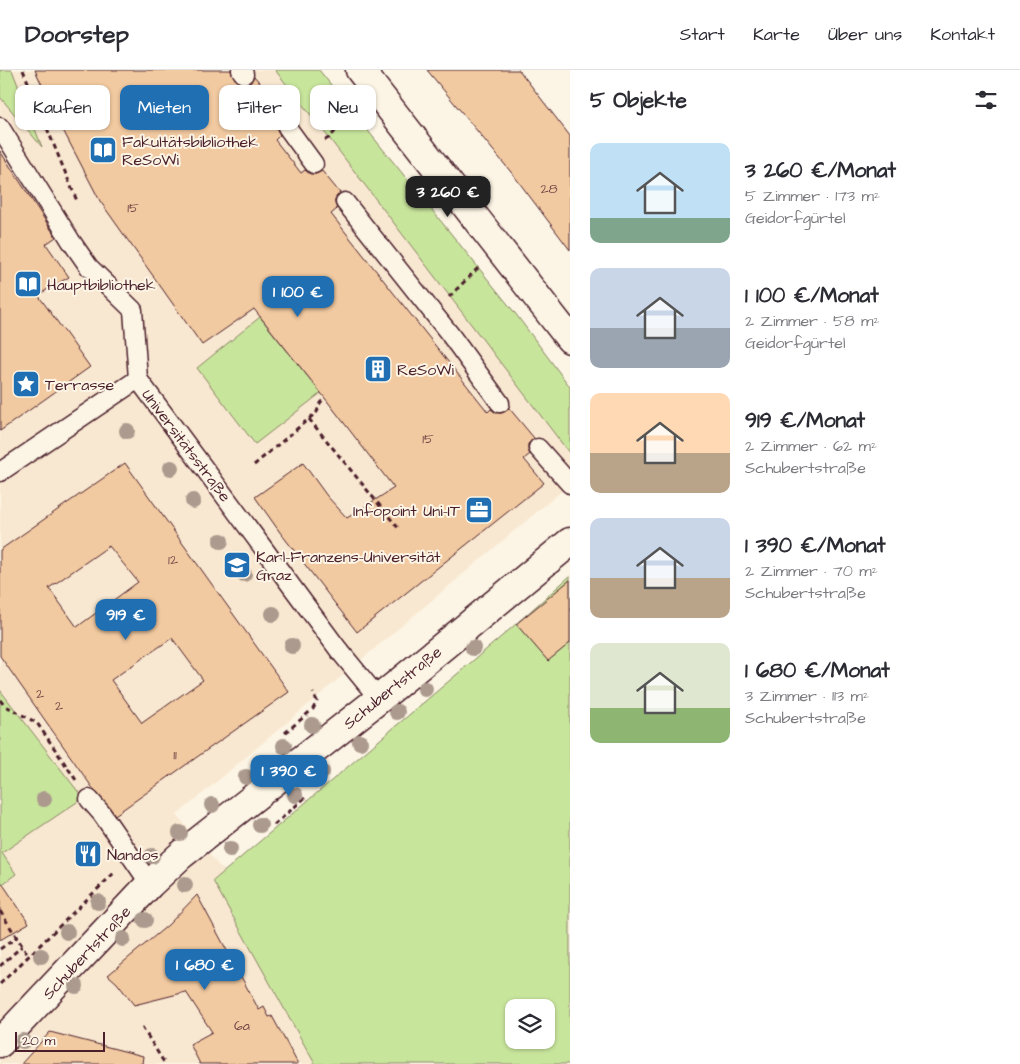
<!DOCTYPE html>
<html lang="de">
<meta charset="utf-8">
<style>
body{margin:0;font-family:"Architects Daughter",sans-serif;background:#f2f2f3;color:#2b2b33;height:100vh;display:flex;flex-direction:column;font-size:19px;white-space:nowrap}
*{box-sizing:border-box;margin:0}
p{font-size:16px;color:#7c7c81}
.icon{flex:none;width:28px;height:28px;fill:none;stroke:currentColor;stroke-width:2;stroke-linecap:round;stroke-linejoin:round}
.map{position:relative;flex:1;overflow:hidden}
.side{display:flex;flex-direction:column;background:#fff;width:450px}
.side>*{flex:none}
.guide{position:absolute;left:15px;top:15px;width:475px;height:45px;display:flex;gap:10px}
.tools{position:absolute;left:505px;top:929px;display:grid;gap:10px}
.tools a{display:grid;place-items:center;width:50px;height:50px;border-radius:10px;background:#fff;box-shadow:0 1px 4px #0004;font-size:25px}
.scale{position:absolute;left:15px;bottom:12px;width:90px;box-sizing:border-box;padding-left:5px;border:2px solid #4a1f2b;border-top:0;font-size:14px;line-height:18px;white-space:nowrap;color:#4a1f2b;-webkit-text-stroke:4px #fcf5e5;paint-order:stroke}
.price{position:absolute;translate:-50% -42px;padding:0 11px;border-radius:10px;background:#1f6fb2;color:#fff;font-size:16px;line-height:32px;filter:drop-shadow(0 1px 2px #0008)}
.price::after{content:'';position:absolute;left:50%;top:30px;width:15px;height:11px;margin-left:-8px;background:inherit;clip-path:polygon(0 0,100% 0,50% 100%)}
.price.selected{background:#222;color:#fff}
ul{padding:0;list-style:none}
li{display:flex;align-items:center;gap:15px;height:125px;padding:0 20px}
li span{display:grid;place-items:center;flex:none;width:140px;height:100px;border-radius:10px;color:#555}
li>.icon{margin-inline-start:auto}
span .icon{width:60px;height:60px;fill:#fffc;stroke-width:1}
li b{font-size:21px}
h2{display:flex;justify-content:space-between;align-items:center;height:60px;padding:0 20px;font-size:21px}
.tag{padding:0 18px;border-radius:10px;background:#fff;box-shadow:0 1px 4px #0004;font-size:18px;line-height:45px}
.tag.selected{background:#1f6fb2;color:#fff}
header{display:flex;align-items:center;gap:30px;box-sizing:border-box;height:70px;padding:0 25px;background:#fff;border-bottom:1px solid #e1e1e2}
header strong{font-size:24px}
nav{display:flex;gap:28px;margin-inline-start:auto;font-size:18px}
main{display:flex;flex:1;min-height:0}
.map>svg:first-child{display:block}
</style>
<header>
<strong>Doorstep</strong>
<nav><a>Start</a><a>Karte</a><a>Über uns</a><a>Kontakt</a></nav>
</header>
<main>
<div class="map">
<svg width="570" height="994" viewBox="0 0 570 994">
<rect width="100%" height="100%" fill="#fcf5e5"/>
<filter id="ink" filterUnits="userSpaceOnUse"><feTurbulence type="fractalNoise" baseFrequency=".02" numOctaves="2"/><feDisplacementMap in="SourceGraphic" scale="10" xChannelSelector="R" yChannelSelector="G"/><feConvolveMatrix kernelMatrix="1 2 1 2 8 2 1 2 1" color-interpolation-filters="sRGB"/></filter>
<g filter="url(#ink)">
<path fill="#f9e8d1" d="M0 0H290L570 341V414L177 745 219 796 225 801 213 811 315 994H0Z"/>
<g fill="#c8e59c" stroke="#898264" fill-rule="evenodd">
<path d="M0 0H12L42 77 0 27Z"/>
<path d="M275 0H319L515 243 570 317V384L329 68Z"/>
<path d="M260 247 321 323 255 374 197 298Z"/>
<path d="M570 506V994H315L213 811 508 561ZM514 938H546V970H514Z"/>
<path d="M0 620 83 728 2 783 16 804 0 816Z"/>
</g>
<g fill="#f2caa1" stroke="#4a1f2b" fill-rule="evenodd">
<path d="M35 0H231L236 11 245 15 251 12 254 6 289 47 281 48 278 52 277 59 280 65 275 70 301 103 305 100 310 104H316L322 101 340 123 335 129V134L337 139 331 144 488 342 491 339 496 343H502L509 338 534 368 528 374V380L530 384 524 389 544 413 357 562 279 461 255 427 303 393 327 426 347 448 394 418 321 323 254 239 202 275 100 131 63 60Z"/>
<path d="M427 0H519L570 66V180L515 107Z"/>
<path d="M0 81 56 167 46 174 69 207 38 225 90 297 0 361Z"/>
<path d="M125 393 289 622 115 745 94 720 0 586V480ZM109 476 138 512 77 557 49 518ZM172 568 203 610 142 653 111 610Z"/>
<path d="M570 510V573L548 591 516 554Z"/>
<path d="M0 810 29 853 0 870Z"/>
<path d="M197 825 259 940 264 937 269 947 272 946 298 994H200L190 974 212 962 186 922 134 935 117 913 108 905 168 855Z"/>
<path d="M50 962 143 986 142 994H21Z"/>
</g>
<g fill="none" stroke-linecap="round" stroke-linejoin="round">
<g stroke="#4a1f2b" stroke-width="21">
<g id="lane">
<path d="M241 0 244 4"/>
<path d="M0 57 71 171 89 197 133 240 138 309 338 579 379 629"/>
<path d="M287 57 314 94"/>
<path d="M345 132 449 263 500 333"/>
<path d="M538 378 570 414"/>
<path d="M0 402 138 309"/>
<path d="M89 729 102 744 150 814"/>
</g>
</g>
<g stroke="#4a1f2b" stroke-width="31">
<g id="street">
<path d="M360 0 570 269"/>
<path d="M0 973 150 814 181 785 379 629 570 472"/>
</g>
</g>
<g stroke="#4a1f2b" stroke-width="3" stroke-dasharray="5 4" stroke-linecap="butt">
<path d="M23 0 77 131"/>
<path d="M325 70 329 68 355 39"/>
<path d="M449 227 478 198"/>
<path d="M309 349 399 459"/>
<path d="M254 395 317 342 320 333 325 328"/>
<path d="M0 630 4 635 37 653 76 710"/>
<path d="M285 663 313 639 317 631 313 623"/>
<path d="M274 755 307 726"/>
<path d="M0 841 28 885"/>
<path d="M0 879 17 867"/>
<path d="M0 896 22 876"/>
<path d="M0 914 114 803"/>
<path d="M142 957 165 994"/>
</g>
<use href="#lane" stroke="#fcf5e5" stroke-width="18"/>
<use href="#street" stroke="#fcf5e5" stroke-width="28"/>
</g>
<g fill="#ac9a8e">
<circle cx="342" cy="37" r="8"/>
<circle cx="127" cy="361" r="8"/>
<circle cx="171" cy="398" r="8"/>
<circle cx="193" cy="431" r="8"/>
<circle cx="221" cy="471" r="8"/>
<circle cx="244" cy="504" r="8"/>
<circle cx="273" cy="544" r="8"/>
<circle cx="292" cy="576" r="8"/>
<circle cx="473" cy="578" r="8"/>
<circle cx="425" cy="619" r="8"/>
<circle cx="397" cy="642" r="8"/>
<circle cx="312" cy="655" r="8"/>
<circle cx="360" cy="672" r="8"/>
<circle cx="284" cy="676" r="8"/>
<circle cx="322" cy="702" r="8"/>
<circle cx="246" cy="707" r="8"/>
<circle cx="295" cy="725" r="8"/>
<circle cx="44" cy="729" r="8"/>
<circle cx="212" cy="735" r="8"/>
<circle cx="260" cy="755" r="8"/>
<circle cx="180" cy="763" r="8"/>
<circle cx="230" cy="779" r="8"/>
<circle cx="152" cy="786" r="8"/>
<circle cx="185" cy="815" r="8"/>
<circle cx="98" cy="832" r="8"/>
<circle cx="145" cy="850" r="8"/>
<circle cx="67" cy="862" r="8"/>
<circle cx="123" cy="869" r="8"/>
<circle cx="41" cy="886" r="8"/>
<circle cx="76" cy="916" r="8"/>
<circle cx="23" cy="971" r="8"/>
</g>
</g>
<defs>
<g id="library-square" transform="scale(1.4375)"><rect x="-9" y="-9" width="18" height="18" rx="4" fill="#1f6fb2" stroke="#fcf5e5"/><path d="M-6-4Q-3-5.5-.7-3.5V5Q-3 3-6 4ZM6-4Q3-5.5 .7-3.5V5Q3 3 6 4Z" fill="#fff"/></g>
<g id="building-square" transform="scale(1.4375)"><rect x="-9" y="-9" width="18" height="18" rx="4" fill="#1f6fb2" stroke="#fcf5e5"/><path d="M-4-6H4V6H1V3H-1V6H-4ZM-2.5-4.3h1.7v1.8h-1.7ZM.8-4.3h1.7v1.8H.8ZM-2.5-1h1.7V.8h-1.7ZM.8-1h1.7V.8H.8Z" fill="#fff"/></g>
<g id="sight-square" transform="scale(1.4375)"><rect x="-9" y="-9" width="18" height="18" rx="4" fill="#1f6fb2" stroke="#fcf5e5"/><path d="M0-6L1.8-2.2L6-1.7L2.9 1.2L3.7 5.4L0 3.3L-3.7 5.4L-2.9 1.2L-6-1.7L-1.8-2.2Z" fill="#fff"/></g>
<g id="office-square" transform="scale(1.4375)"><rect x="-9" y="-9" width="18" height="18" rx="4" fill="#1f6fb2" stroke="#fcf5e5"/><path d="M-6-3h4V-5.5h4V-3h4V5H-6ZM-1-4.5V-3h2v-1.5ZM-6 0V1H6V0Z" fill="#fff"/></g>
<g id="university-square" transform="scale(1.4375)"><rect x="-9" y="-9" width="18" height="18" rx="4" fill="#1f6fb2" stroke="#fcf5e5"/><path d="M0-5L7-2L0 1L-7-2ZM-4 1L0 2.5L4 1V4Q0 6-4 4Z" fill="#fff"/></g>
<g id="restaurant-square" transform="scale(1.4375)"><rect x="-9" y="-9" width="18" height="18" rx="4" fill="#1f6fb2" stroke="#fcf5e5"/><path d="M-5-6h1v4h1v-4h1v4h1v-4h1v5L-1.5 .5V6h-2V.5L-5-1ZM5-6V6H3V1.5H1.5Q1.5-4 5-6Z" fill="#fff"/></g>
</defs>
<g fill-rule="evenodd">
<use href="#library-square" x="103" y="80"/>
<use href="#library-square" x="28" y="214"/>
<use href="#building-square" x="378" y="299"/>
<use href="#sight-square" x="26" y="314"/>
<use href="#office-square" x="479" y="440"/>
<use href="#university-square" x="237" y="495"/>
<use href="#restaurant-square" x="88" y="784"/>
</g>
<g text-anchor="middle" stroke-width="4" stroke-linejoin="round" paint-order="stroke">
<g font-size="14" fill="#744a48">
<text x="549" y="123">28</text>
<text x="133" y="142">15</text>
<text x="428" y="373">15</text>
<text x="173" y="494">12</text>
<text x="40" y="628">2</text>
<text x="59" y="640">2</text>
<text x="175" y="689">11</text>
<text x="242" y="960">6a</text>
</g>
<g font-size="16" fill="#4a1f2b" stroke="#fcf5e5" text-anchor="start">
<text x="122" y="77">Fakultätsbibliothek<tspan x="122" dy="18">ReSoWi</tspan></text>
<text x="47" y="220">Hauptbibliothek</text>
<text x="397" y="305">ReSoWi</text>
<text x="45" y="320">Terrasse</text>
<text x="460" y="446" text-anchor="end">Infopoint Uni-IT</text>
<text x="256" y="492">Karl-Franzens-Universität<tspan x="256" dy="18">Graz</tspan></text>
<text x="107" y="790">Nandos</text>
</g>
<g font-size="16" fill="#4a1f2b" stroke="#fcf5e5">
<text transform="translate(187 375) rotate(53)" y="6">Universitätsstraße</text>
<text transform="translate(392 617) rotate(-39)" y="6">Schubertstraße</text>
<text transform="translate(86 882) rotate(-47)" y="6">Schubertstraße</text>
</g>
</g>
</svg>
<div class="tools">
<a><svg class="icon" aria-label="layers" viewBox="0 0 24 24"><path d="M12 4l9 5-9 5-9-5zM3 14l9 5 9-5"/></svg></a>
</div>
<div class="scale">20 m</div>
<b class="price selected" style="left:448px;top:148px">3 260 €</b>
<b class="price" style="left:298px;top:248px">1 100 €</b>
<b class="price" style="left:126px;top:571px">919 €</b>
<b class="price" style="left:289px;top:727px">1 390 €</b>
<b class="price" style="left:205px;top:921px">1 680 €</b>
<div class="guide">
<a class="tag">Kaufen</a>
<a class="tag selected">Mieten</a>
<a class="tag">Filter</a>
<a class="tag">Neu</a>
</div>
</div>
<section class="side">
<h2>5 Objekte<svg class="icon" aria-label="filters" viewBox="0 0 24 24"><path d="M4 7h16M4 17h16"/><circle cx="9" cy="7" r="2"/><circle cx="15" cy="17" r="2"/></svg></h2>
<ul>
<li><span style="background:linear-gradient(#bfe0f5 75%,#7fa58c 0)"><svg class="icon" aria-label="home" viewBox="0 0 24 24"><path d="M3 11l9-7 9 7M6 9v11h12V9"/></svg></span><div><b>3 260 €/Monat</b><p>5 Zimmer · 173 m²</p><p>Geidorfgürtel</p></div></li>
<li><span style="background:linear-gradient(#c9d6e8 60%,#9aa5b1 0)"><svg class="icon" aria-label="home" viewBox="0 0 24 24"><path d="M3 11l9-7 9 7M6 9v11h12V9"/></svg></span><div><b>1 100 €/Monat</b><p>2 Zimmer · 58 m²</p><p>Geidorfgürtel</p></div></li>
<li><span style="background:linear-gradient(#ffd9b3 60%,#b9a48a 0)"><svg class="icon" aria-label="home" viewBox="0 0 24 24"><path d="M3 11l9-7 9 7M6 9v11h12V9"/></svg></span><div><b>919 €/Monat</b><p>2 Zimmer · 62 m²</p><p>Schubertstraße</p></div></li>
<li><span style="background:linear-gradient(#c9d6e8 60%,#b9a48a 0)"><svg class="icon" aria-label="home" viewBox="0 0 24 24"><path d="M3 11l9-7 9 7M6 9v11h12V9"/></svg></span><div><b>1 390 €/Monat</b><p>2 Zimmer · 70 m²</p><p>Schubertstraße</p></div></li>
<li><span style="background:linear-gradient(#dfe7d0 65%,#8fb573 0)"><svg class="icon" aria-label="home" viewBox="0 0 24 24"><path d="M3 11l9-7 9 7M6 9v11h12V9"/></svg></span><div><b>1 680 €/Monat</b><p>3 Zimmer · 113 m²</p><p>Schubertstraße</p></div></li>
</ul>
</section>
</main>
